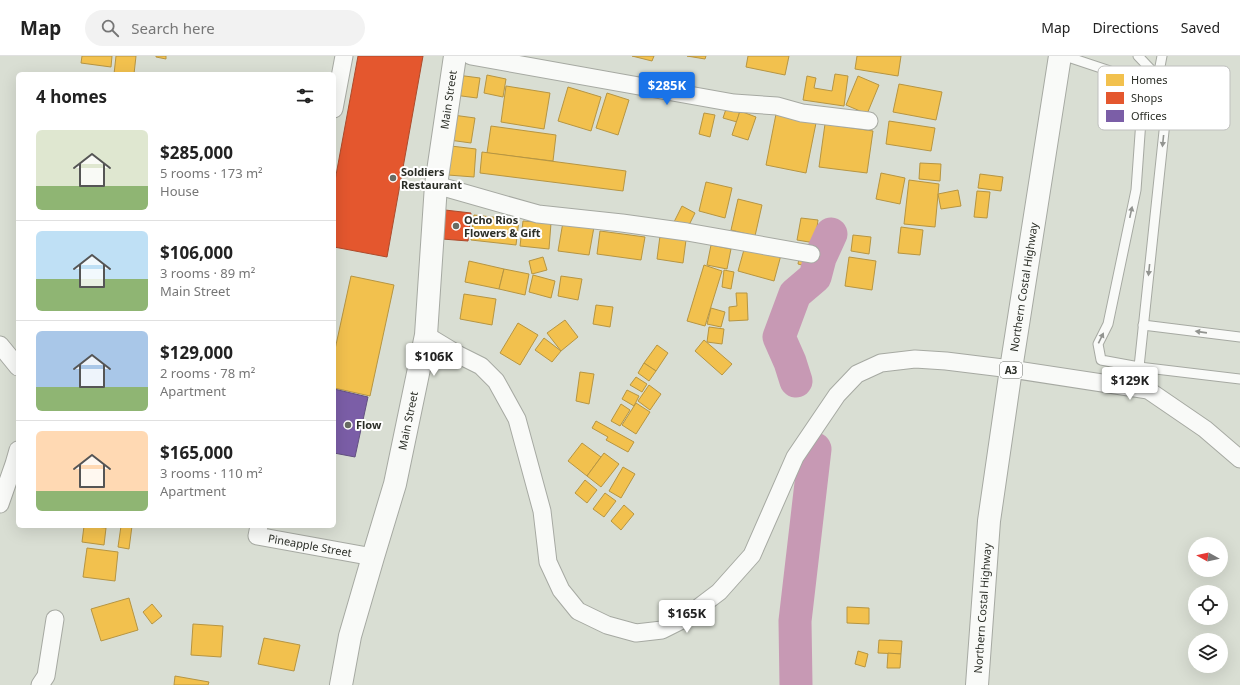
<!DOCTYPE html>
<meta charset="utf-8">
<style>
body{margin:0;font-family:"Noto Sans",sans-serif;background:#f2f2f2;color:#222;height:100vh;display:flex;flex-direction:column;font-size:15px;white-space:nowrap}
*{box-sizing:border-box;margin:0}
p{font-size:13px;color:#767676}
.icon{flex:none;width:22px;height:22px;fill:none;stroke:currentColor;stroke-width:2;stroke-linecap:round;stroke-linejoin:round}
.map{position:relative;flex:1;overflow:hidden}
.details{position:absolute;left:16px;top:16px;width:320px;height:456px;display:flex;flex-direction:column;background:#fff;border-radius:6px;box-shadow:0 4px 16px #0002}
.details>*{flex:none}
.needle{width:26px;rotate:278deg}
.controls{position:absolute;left:1188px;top:481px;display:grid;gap:8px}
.controls a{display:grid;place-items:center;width:40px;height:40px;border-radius:50%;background:#fff;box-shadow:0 4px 16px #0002;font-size:20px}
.price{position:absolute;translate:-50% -34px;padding:0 9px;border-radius:4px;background:#fff;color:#222;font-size:13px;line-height:26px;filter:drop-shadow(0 1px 2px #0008)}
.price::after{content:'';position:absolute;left:50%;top:24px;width:12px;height:9px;margin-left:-6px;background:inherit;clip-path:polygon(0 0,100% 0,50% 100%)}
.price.active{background:#1a73e8;color:#fff}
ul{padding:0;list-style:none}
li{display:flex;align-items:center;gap:12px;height:100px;padding:0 20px}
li+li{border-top:1px solid #e0e0e0}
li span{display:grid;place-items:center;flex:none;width:112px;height:80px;border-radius:6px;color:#555}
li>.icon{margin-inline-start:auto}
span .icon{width:48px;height:48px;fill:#fffc;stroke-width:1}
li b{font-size:17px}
h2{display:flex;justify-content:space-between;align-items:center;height:48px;padding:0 20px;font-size:17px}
header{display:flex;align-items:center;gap:24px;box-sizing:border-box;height:56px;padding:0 20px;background:#fff;border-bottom:1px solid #e0e0e0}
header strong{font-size:19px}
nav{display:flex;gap:22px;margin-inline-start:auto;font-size:14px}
.search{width:280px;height:36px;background:#f2f2f2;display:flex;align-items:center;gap:10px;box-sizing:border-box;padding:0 14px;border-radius:22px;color:#767676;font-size:15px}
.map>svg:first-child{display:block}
</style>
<header>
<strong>Map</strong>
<div class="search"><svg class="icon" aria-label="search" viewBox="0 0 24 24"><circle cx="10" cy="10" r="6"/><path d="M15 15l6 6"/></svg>Search here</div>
<nav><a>Map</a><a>Directions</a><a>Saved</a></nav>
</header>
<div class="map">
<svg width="1240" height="629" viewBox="0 0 1240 629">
<rect width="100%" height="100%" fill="#d9ded3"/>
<g fill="#f2c14e" stroke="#b69542">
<path d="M82 0H112L111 11 81 7Z"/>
<path d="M116 0H136L134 18H114Z"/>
<path d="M156 0H166V3L156 1Z"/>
<path d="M632 0H654L652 5Z"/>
<path d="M687 0H706L705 3Z"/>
<path d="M748 0H789L785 19 746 11Z"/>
<path d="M857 0H901L898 20 855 13Z"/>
<path d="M835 18 848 20 844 50 803 44 807 20 816 22 814 32 832 35Z"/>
<path d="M457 19 480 22 477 42 454 39Z"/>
<path d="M487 19 506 23 503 41 484 37Z"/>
<path d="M858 20 879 29 867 58 846 49Z"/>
<path d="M899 28 942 36 936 64 893 56Z"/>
<path d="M506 30 550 37 544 73 501 66Z"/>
<path d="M568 31 601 41 591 75 558 65Z"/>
<path d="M607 37 629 44 618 79 596 72Z"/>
<path d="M728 47 741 51 737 66 723 62Z"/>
<path d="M740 55 756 61 748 84 732 79Z"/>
<path d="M704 57 715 59 710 81 699 78Z"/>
<path d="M776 58 816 67 806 117 766 109Z"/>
<path d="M453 59 475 62 471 87 449 84Z"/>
<path d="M889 65 935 72 931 95 886 88Z"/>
<path d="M825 68 873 75 867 117 819 111Z"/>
<path d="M491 70 556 79 553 105 487 97Z"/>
<path d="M451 90 476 93 474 121 448 119Z"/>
<path d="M482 96 626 115 623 135 480 117Z"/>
<path d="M920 107 941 108 940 125 919 123Z"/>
<path d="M881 117 905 122 900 148 876 143Z"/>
<path d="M980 118 1003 121 1001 135 978 132Z"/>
<path d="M909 124 939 128 935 171 904 168Z"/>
<path d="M706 126 732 132 725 162 699 155Z"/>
<path d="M958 134 961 150 941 153 938 138Z"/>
<path d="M977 135 990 136 987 162 974 161Z"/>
<path d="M738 143 762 149 755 180 731 174Z"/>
<path d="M682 150 695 157 687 173 674 166Z"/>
<path d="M474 159 519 164 516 189 471 184Z"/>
<path d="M801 162 818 164 815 187 797 184Z"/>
<path d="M523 165 551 167 549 193 520 190Z"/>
<path d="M563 166 594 171 589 199 558 195Z"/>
<path d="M901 171 923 174 920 199 898 197Z"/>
<path d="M600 175 645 181 641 204 597 198Z"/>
<path d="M853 179 871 181 869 198 851 195Z"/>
<path d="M660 180 686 184 683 207 657 203Z"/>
<path d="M711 189 731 193 727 213 707 209Z"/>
<path d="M745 190 781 199 774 225 738 215Z"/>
<path d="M800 197 820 202 817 213 798 208Z"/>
<path d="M543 201 547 214 532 218 529 205Z"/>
<path d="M849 201 876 205 872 234 845 230Z"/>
<path d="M469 205 504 213 499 233 465 226Z"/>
<path d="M704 209 722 215 705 270 687 265Z"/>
<path d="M504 213 529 218 525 239 499 233Z"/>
<path d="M724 214 734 216 731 233 722 231Z"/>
<path d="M533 219 555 225 551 242 529 236Z"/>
<path d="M351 220 394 229 370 340 334 332V298Z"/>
<path d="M561 220 582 223 578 244 558 240Z"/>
<path d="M736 237H747L748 264 729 265V251L737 250Z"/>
<path d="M464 238 496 243 492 269 460 263Z"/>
<path d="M596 249 613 251 610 271 593 268Z"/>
<path d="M711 252 725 256 721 271 707 268Z"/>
<path d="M565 264 578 281 561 295 547 277Z"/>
<path d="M518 267 538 279 520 309 500 297Z"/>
<path d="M709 271 724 273 722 288 707 286Z"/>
<path d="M544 282 561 295 552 306 535 294Z"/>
<path d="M704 284 732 308 722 319 695 295Z"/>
<path d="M657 289 668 297 656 315 644 307Z"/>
<path d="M644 307 656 315 649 325 638 317Z"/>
<path d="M580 316 594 318 589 348 576 345Z"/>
<path d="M636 321 647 328 642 336 630 329Z"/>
<path d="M649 329 661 338 650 354 638 345Z"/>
<path d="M627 334 639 340 634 350 622 343Z"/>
<path d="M636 347 650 356 636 378 622 369Z"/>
<path d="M621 348 630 354 620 370 611 365Z"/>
<path d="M596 365 634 386 628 396 606 384 608 381 592 372Z"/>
<path d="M582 387 601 401 587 420 568 405Z"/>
<path d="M604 397 619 408 601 431 587 420Z"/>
<path d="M623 411 635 418 621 442 609 435Z"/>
<path d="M585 424 597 434 587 447 575 437Z"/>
<path d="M605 437 616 445 604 461 593 453Z"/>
<path d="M624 449 634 458 621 474 611 465Z"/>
<path d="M84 470 106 472 104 489 82 486Z"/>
<path d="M121 470H132L129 493 118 491Z"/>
<path d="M87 492 118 496 115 525 83 521Z"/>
<path d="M129 542 138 574 101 585 91 553Z"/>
<path d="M152 548 162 560 152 568 143 556Z"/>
<path d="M847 551 869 552V568L847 567Z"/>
<path d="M193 568 223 570 221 601 191 599Z"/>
<path d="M264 582 300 589 294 615 258 608Z"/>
<path d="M879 584 902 585 901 598 878 597Z"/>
<path d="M858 595 868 598 865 611 855 608Z"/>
<path d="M888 597 901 598 900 612H887Z"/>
<path d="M175 620 209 626 208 629H174Z"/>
</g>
<g fill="#e4572e" stroke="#ac4b2c">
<path d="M358 0H423L387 201 334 191V130Z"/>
<path d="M445 154 471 157 468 185 442 183Z"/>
</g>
<path fill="#7b5ea7" stroke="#635081" d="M334 333 368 341 355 401 334 397Z"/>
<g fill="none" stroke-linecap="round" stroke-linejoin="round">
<g stroke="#c799b4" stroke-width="33">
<path d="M796 325 790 306 779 281 795 238 815 221 820 202 831 178"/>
<path d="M796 629 795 565 815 393"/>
</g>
<g stroke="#a6a9a2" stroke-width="11">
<g id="lane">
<path d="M1065 0 1131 22 1142 50 1136 134 1108 268 1098 288 1101 304 1139 311 1167 47 1158 21 1138 0"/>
<path d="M1158 21 1162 0"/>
<path d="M1143 269 1240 281"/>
<path d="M1139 311 1240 323"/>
</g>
</g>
<g stroke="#a6a9a2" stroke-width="19">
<g id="street">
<path d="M471 0 734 47 777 50 802 57 869 65"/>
<path d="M334 53 344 0"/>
<path d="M436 129 538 158 622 167 687 176 811 198"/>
<path d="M426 279 459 299 481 310 496 325 517 363 542 455 548 506 561 534 578 555 607 569 636 577 662 574 682 564 719 536 752 499 795 401 837 339 857 318 881 307 915 303 946 305 1011 313 1148 334 1205 373 1240 403"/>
<path d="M0 289 18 311"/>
<path d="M0 448 14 408 18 394"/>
<path id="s1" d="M259 470 257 480 373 501"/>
<path d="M40 629 46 620 55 563"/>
</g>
</g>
<g stroke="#a6a9a2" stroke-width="24">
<g id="secondary">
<path id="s2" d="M341 629 350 580 373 501 395 428 426 279 436 129 455 0"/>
</g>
</g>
<g stroke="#a6a9a2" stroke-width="24">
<g id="primary">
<path id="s3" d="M977 629 989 465 1011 313 1060 0"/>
</g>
</g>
<use href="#lane" stroke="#f9faf8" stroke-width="9"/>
<use href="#street" stroke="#f9faf8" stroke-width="17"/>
<use href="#secondary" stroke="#f9faf8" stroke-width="22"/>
<use href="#primary" stroke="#f9faf8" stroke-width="22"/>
</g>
<defs><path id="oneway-solid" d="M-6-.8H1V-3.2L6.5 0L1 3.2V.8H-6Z"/></defs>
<g fill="#929490">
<use href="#oneway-solid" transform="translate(1163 85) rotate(96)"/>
<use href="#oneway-solid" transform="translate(1131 156) rotate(-78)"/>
<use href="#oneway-solid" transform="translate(1149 214) rotate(96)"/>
<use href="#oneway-solid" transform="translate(1201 276) rotate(-172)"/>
<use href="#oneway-solid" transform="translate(1101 282) rotate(-64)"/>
</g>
<g fill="#686c63" stroke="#fff" stroke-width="1.5">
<circle cx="393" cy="122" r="4"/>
<circle cx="456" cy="170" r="4"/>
<circle cx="348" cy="369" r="4"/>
</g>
<g text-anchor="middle" stroke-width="4" stroke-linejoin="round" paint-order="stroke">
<rect fill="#fff" stroke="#6b6d68" stroke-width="1" x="1000" y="306" width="22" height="16" rx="3"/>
<g font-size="10" font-weight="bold" fill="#2b2e27">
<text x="1011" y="318">A3</text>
</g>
<g font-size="11" fill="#2b2e27" stroke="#fff">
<text dy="4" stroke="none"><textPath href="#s2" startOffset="597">Main Street</textPath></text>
<text dy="4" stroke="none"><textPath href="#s3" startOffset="401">Northern Costal Highway</textPath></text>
<text dy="4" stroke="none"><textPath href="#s2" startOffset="273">Main Street</textPath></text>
<text dy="4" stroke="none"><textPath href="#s1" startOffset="64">Pineapple Street</textPath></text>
<text dy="4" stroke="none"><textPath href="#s3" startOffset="77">Northern Costal Highway</textPath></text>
</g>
<g font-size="11" font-weight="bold" fill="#2b2e27" stroke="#fff" text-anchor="start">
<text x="401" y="120">Soldiers<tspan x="401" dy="13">Restaurant</tspan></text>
<text x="464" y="168">Ocho Rios<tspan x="464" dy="13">Flowers &amp; Gift</tspan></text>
<text x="356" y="373">Flow</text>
</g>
</g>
<rect x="1098" y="10" width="132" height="64" rx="6" fill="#fff" stroke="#bfc0be" stroke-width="1"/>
<rect x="1106" y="18" width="18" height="12" fill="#f2c14e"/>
<rect x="1106" y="36" width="18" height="12" fill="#e4572e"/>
<rect x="1106" y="54" width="18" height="12" fill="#7b5ea7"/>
<g font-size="11" fill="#2b2e27">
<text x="1131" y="28">Homes</text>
<text x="1131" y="46">Shops</text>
<text x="1131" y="64">Offices</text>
</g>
</svg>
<div class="controls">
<a><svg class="needle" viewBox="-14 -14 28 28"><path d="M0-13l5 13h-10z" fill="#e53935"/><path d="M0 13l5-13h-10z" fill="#767676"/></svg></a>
<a><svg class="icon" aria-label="locate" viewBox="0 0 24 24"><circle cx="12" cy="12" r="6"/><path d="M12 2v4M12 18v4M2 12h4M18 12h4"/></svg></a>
<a><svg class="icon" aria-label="layers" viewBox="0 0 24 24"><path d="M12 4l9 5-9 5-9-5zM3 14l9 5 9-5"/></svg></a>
</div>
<b class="price active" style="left:667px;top:50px">$285K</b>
<b class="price" style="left:434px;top:321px">$106K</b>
<b class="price" style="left:1130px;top:345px">$129K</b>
<b class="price" style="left:687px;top:578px">$165K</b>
<section class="details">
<h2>4 homes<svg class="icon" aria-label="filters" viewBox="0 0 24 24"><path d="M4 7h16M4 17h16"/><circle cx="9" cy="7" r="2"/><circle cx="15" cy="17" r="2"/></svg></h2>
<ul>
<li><span style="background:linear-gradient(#dfe7d0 70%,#8fb573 0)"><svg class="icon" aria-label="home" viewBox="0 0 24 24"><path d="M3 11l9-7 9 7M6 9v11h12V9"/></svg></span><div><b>$285,000</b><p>5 rooms · 173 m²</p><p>House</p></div></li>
<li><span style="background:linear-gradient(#bfe0f5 60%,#8fb573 0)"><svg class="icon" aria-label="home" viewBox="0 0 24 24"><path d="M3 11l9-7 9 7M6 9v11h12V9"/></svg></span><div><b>$106,000</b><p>3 rooms · 89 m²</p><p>Main Street</p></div></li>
<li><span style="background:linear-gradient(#a9c7e8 70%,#8fb573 0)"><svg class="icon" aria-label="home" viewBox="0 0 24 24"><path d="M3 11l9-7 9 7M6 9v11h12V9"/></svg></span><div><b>$129,000</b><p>2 rooms · 78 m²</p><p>Apartment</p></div></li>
<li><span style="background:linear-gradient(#ffd9b3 75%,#8fb573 0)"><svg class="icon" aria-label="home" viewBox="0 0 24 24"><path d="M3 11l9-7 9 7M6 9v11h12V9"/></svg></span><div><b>$165,000</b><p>3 rooms · 110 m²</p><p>Apartment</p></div></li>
</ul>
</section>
</div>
